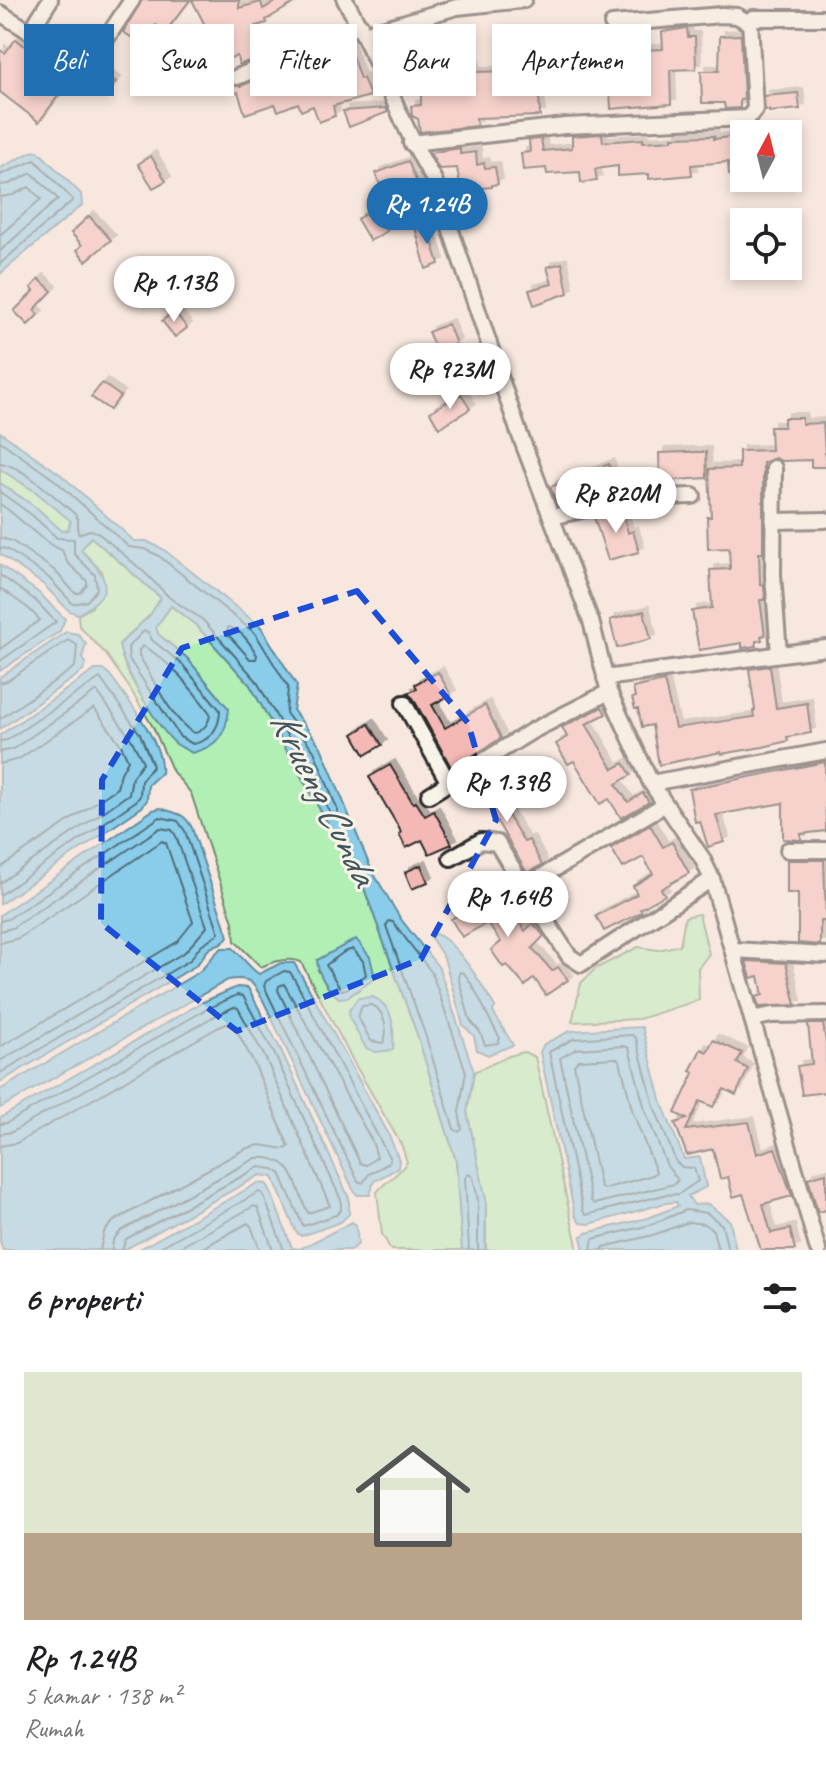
<!DOCTYPE html>
<html lang="id">
<meta charset="utf-8">
<style>
body{margin:0;font-family:Caveat,sans-serif;background:#f2f2f2;color:#202124;height:100vh;display:flex;flex-direction:column;font-size:30px;white-space:nowrap}
*{box-sizing:border-box;margin:0}
p{font-size:26px;color:#757577}
.icon{flex:none;width:44px;height:44px;fill:none;stroke:currentColor;stroke-width:2;stroke-linecap:round;stroke-linejoin:round}
.map{position:relative;height:1250px;overflow:hidden}
.side{display:flex;flex-direction:column;background:#fff;flex:1}
.side>*{flex:none}
.hud{position:absolute;left:24px;top:24px;width:778px;height:72px;display:flex;gap:16px}
.needle{width:52px;rotate:7deg}
.tools{position:absolute;left:730px;top:120px;display:grid;gap:16px}
.tools a{display:grid;place-items:center;width:72px;height:72px;border-radius:0px;background:#fff;box-shadow:0 4px 12px #0003;font-size:40px}
.price{position:absolute;translate:-50% -68px;padding:0 18px;border-radius:28px;background:#fff;color:#222;font-size:26px;line-height:52px;filter:drop-shadow(0 2px 4px #0008)}
.price::after{content:'';position:absolute;left:50%;top:48px;width:24px;height:18px;margin-left:-12px;background:inherit;clip-path:polygon(0 0,100% 0,50% 100%)}
.price.on{background:#1f6fb2;color:#fff}
ul{padding:0;list-style:none}
li{display:grid;align-content:center;gap:16px;height:424px;padding:0 24px}
li span{display:grid;place-items:center;height:248px;border-radius:0px;color:#555}
li>.icon{margin-inline-start:auto}
span .icon{width:144px;height:144px;fill:#fffc;stroke-width:1}
li b{font-size:34px}
h2{display:flex;justify-content:space-between;align-items:center;height:96px;padding:0 24px;font-size:34px}
.pill{padding:0 28px;border-radius:0px;background:#fff;box-shadow:0 4px 12px #0003;font-size:28px;line-height:72px}
.pill.on{background:#1f6fb2;color:#fff}
.map>svg:first-child{display:block}
</style>
<div class="map">
<svg width="826" height="1250" viewBox="0 0 826 1250">
<defs>
<filter id="shadow"><feDropShadow dx="5" dy="-5" stdDeviation="0" flood-color="#0004"/></filter>
</defs>
<rect width="100%" height="100%" fill="#f7e7de"/>
<filter id="ink" filterUnits="userSpaceOnUse"><feTurbulence type="fractalNoise" baseFrequency=".0125" numOctaves="2"/><feDisplacementMap in="SourceGraphic" scale="16" xChannelSelector="R" yChannelSelector="G"/><feConvolveMatrix kernelMatrix="1 2 1 2 8 2 1 2 1" color-interpolation-filters="sRGB"/></filter>
<g filter="url(#ink)">
<g fill="#b2efb5" stroke="#6e8d70" stroke-width="2" fill-rule="evenodd">
<path d="M0 469 36 492 71 520 68 530 62 532 38 509 0 483Z"/>
<path d="M91 537 161 598 150 615 119 644C124 677 155 717 175 743L217 694 187 658 158 634 156 627 171 606 197 626 250 685 364 888 418 1037 456 1161 462 1250H391L382 1234 377 1192C386 1180 399 1175 407 1162L402 1146 353 1061 301 962C288 957 274 961 261 967L235 941 233 922 191 793 173 772 153 727 129 687 105 653 79 626 78 615 92 607 102 571 80 550ZM318 970 375 978 348 997 331 992Z"/>
<path d="M699 914 709 954 698 968 699 1000 639 1019 572 1022 581 983 595 969 638 947 658 950 680 945 685 917Z"/>
<path d="M524 1052 535 1057 578 1250H486V1200L467 1112 474 1072 509 1056Z"/>
</g>
<g fill="#89cdea" stroke="#638c9e" stroke-width="2">
<path d="M38 151 81 194 82 205 0 274V168L31 152Z"/>
<path d="M0 432 60 474 134 541H146L163 549 261 627 297 686 293 710 321 747 371 869 400 918 439 968 474 1072 467 1112 486 1200 485 1250H462L456 1161 418 1037 364 888 250 685 197 626 171 606 156 627 158 634 187 658 229 709C226 735 218 746 192 753 187 750 180 747 175 743 157 727 123 668 119 645L150 615 161 598 91 537 81 550C108 577 118 592 78 614L69 611 44 585 0 554V483L38 509 62 531 68 530 71 521 36 492 0 469Z"/>
<path d="M0 565 39 593 65 619 60 631 0 671Z"/>
<path d="M66 632 78 634 86 644 82 658 86 663 83 671 0 729V677Z"/>
<path d="M95 670H104L110 675C126 698 165 744 161 773L148 785 147 800 142 807 0 904V735Z"/>
<path d="M160 808C176 814 184 812 192 828L228 936C223 946 214 943 207 951 202 957 201 961 195 966L0 1082V915L153 810Z"/>
<path d="M435 934C455 939 484 988 495 1007L493 1012 513 1045 488 1055 477 1050 474 1036 463 1025 444 958 430 936Z"/>
<path d="M356 939 370 957 375 978 348 997 339 998C327 989 318 975 317 960Z"/>
<path d="M222 948H233C242 956 249 968 259 974L281 963H294L303 978 388 1133 399 1160 398 1168 374 1181 370 1195H357L353 1189 263 1000C253 982 250 976 228 980L0 1108V1090L199 972C208 964 212 955 222 948Z"/>
<path d="M237 987 248 988 281 1050 349 1198V1214L341 1222 301 1236 296 1232 273 1177 260 1175 124 1250H3L0 1241V1118L203 1002Z"/>
<path d="M373 997C395 1007 394 1029 393 1050L375 1052 366 1048 350 1019 349 1010 358 998Z"/>
<path d="M642 1027 662 1103 684 1159 700 1157 706 1187 688 1196 694 1205 708 1204 730 1221 736 1250H584L581 1237 586 1233 648 1218 678 1206 676 1202 666 1203 590 1224 580 1223 575 1215 540 1052 544 1044 570 1031Z"/>
<path d="M258 1183 267 1184 270 1190 292 1248 300 1249 352 1222 356 1225 358 1244 351 1250H138Z"/>
</g>
<g fill="none" stroke-linecap="round" stroke-linejoin="round">
<g stroke="#516c77" stroke-width="2">
<path d="M0 175 35 160 73 200 0 264"/>
<path d="M0 185 9 184 32 173 58 199 0 251"/>
<path d="M0 197 13 195 29 187 41 199 0 235"/>
<path d="M0 441 56 481 129 547 145 549 159 556 255 633 288 687 286 713 314 751 338 811V815L331 814 256 680 203 620 170 598 143 571 97 532 90 530 78 534V519L75 514C57 499 22 465 0 463"/>
<path d="M0 492 32 515 57 538 74 539V554L95 575 97 589 87 601 73 604 49 578 7 549 0 548"/>
<path d="M0 504C19 516 43 544 62 550L67 562 87 581V585L80 593H75L54 570 12 541 0 538"/>
<path d="M0 575 35 600 56 622 0 661"/>
<path d="M0 588 28 608 40 620 0 649"/>
<path d="M228 627C241 629 250 643 257 655L256 659H250L227 633Z"/>
<path d="M144 631 148 632 152 640 182 664 220 710C220 728 210 741 193 744L180 737 129 659 128 647Z"/>
<path d="M143 646C170 661 191 688 210 713 210 722 203 732 194 733 172 721 152 677 139 655V650Z"/>
<path d="M0 683 7 681 68 640 77 645 75 667 0 719"/>
<path d="M0 741 7 740 100 678 140 734 153 766 141 781 140 796 136 801 0 895"/>
<path d="M0 752 13 749 97 691 131 739 143 762 132 777 129 794 0 883"/>
<path d="M0 764 19 759 94 708 121 745 128 760 121 773 117 788 0 868"/>
<path d="M0 921 8 919 160 817 178 821 185 831 219 933 201 945 190 960 0 1073"/>
<path d="M389 921 393 922 432 973 466 1072 459 1112 462 1129 459 1132 454 1129 425 1034 386 926Z"/>
<path d="M0 931 12 928 160 828 172 830 176 836 207 927 185 952 0 1061"/>
<path d="M0 943 19 938 162 841 166 843 193 922 177 942 0 1047"/>
<path d="M353 949 363 961 366 975 346 989 341 990 326 965 344 952Z"/>
<path d="M284 971 290 972 296 982 390 1159 389 1163 369 1174 363 1183 358 1181 264 986 266 981Z"/>
<path d="M460 972 464 973C480 994 486 1016 500 1038L498 1043 485 1045 480 1032 470 1020 458 977Z"/>
<path d="M284 984 372 1141 377 1157 366 1165 360 1163 278 990 279 986Z"/>
<path d="M372 1005C385 1011 389 1032 383 1043L371 1041 358 1017 362 1006Z"/>
<path d="M632 1035 636 1038 654 1106 676 1162 682 1167 694 1168 698 1181 679 1194 664 1195 586 1215 583 1211 549 1052 573 1039Z"/>
<path d="M625 1046 629 1048 645 1110 667 1166 678 1180 674 1184 594 1204 591 1201 560 1058 576 1049Z"/>
<path d="M616 1058 620 1061 633 1113 656 1172 653 1175 603 1189 600 1186 574 1065 579 1060Z"/>
<path d="M0 1124 7 1123 207 1009 237 995 243 996 274 1053 341 1200V1210L336 1215 303 1226 280 1173 274 1169 259 1167 126 1239 122 1250"/>
<path d="M0 1134 12 1132 211 1018 234 1007 238 1008 265 1057 330 1206 308 1213C294 1185 296 1155 256 1158L121 1231 113 1240 112 1250"/>
<path d="M0 1146 17 1143 217 1028 229 1023 233 1024 254 1063 289 1147 285 1149 260 1145 245 1149 114 1221 104 1232 100 1250"/>
<path d="M155 1250 259 1192 263 1194 284 1250"/>
<path d="M175 1250 254 1206 258 1208 273 1250"/>
<path d="M199 1250 248 1223 251 1226 260 1250"/>
<path d="M469 1250 465 1178 469 1174 473 1177 478 1200V1250"/>
<path d="M591 1250 593 1239 650 1225 686 1210 707 1213 722 1225 728 1250"/>
<path d="M602 1250 604 1247 653 1235 689 1222 704 1224 713 1230 718 1250"/>
</g>
</g>
<g fill="#f5b9b5" stroke="#2b2b2b" stroke-width="2" filter="url(#shadow)">
<path d="M142 0H190L165 32 156 25 144 45 123 32Z"/>
<path d="M192 0H239V8L261 2 263 9 279 0H299L266 20 267 23 255 26 261 56 239 65 237 56 227 59 224 52 198 60 194 48 213 41Z"/>
<path d="M687 28 688 37H695L696 69 670 70 671 104 611 109 610 91H603L602 76 627 75 626 51 663 49 662 32Z"/>
<path d="M741 35 744 99 740 100V108L725 109 724 103H702L701 71H719L720 36Z"/>
<path d="M16 39 35 54 39 49 51 57 48 61 58 68 46 86 58 96 39 122 0 92V50L5 53Z"/>
<path d="M347 41 360 79 363 78 370 96 333 106 335 116 319 122 313 106 301 111 298 103 278 111 275 104 245 114 238 92 235 93 232 86H241Z"/>
<path d="M400 49H425L426 65 474 61 475 72 510 71V77L538 76 540 116 476 118 477 126 420 132 418 119 412 116 411 106 421 105V81L399 87 390 67 400 65Z"/>
<path d="M98 67 116 82 108 93 85 75Z"/>
<path d="M798 93 800 109 769 112V110H765L764 96Z"/>
<path d="M386 108 388 112 349 127 343 111Z"/>
<path d="M602 134 603 142 643 139V142L672 140V137L714 136V139L744 135V174L729 175 728 162 691 165 692 175 649 179V174L618 176V166L595 169 597 181 581 183 580 172 547 174 546 168 523 170 521 153 530 152 529 140 541 139 543 151 572 148V136Z"/>
<path d="M460 148V154L476 152 477 165 484 163 485 168 495 167 498 184 492 185V187L461 190 457 168 439 169 430 153Z"/>
<path d="M151 156 166 181 153 188 138 164Z"/>
<path d="M408 161 422 195 407 200 401 181 381 188 376 173Z"/>
<path d="M382 204 392 221 384 225 387 231 370 241 357 219Z"/>
<path d="M89 216 111 240 86 261 77 250 82 245 71 233Z"/>
<path d="M427 224 439 264 426 269 415 227Z"/>
<path d="M562 263 568 293 534 305 529 290 552 284 547 267Z"/>
<path d="M39 279 52 291 34 310 38 315 28 325 14 311 34 291 31 288Z"/>
<path d="M174 311 187 328 175 337 162 321Z"/>
<path d="M448 324 456 344 437 352 428 332Z"/>
<path d="M102 383 120 396 110 410 91 397Z"/>
<path d="M461 394 470 409 439 428 430 412Z"/>
<path d="M784 418H802V424L823 423 826 467H811V460L781 461 775 458 763 463V553H759L760 584 764 585 765 600H760L765 635 761 636 762 640 756 641V646L742 648V643L699 650 692 611 712 608 710 570 730 569 729 548 708 549 707 517H711L709 469 739 468V451L771 450 770 427H784Z"/>
<path d="M686 452H706L707 478 660 481 659 453Z"/>
<path d="M609 464 613 479 556 500 550 487Z"/>
<path d="M622 510 628 533 633 531 639 552 608 560 594 517Z"/>
<path d="M644 611 651 639 617 648 610 620Z"/>
<path d="M770 666 776 708 807 703 811 733 787 737 788 741 763 747 721 754V752L659 765 652 725 642 727 638 709H635L632 698 635 697 633 688 664 681 675 728 754 717 753 711 755 710 749 669Z"/>
<path d="M438 672 451 695 432 705 445 728 485 705 501 738 452 769 413 698 407 693 417 689 415 684Z"/>
<path d="M602 707 606 714 586 724 613 769 624 763 631 775 616 784 628 802 643 793 649 802 621 818 609 799 600 804 574 761 568 764 556 744 567 737 562 727Z"/>
<path d="M369 724 382 745 365 755 353 734Z"/>
<path d="M825 762 826 831 801 834V840L783 839V803L716 815 724 842 708 847 700 821 695 822 689 789Z"/>
<path d="M390 765 413 803 416 802 425 816 434 811 452 844 429 854 422 840 406 848 399 834 401 833 399 828 369 777Z"/>
<path d="M481 774 484 779 490 775 503 797 499 800 524 842 529 840 542 865 527 873 473 780Z"/>
<path d="M650 825 663 847 672 842 689 873 661 889 665 895 640 909 642 912 604 931 596 916 637 894 633 886 653 874 643 857 623 868 611 848Z"/>
<path d="M787 860H824L826 921H820V945L798 943V893H787Z"/>
<path d="M421 865 428 882 412 889 405 872Z"/>
<path d="M469 888 477 905 501 893 525 931 533 923 544 936 532 948 552 971 558 967 568 980 546 995 534 978 525 986 507 965 503 967 491 950 501 942 487 923 462 937 451 919 461 913 452 895Z"/>
<path d="M746 961 786 963 796 1005 759 1007 756 997 763 995 759 976 751 978Z"/>
<path d="M808 1024H823L826 1042V1092L802 1095 797 1066 812 1064Z"/>
<path d="M713 1040 742 1053 737 1063 748 1069 736 1095 724 1089 713 1107 700 1101 686 1130 749 1122 757 1154 775 1148 792 1196 763 1204 771 1233 790 1229 795 1250H761L743 1194 733 1197 728 1177 720 1179 713 1149 687 1155 675 1123 687 1119 675 1113 694 1073 690 1071 701 1049 707 1052Z"/>
<path d="M826 1173V1210L818 1212 808 1178Z"/>
</g>
<g fill="none" stroke-linecap="round" stroke-linejoin="round">
<g stroke="#2b2b2b" stroke-width="20">
<g id="minor">
<path d="M345 0C379 58 399 122 434 180L518 430 591 621 609 692 651 783 702 858 712 879 818 1250"/>
<path d="M0 13 82 64 92 60 132 0"/>
<path d="M612 24 722 15 737 16 749 23"/>
<path d="M30 32 50 0"/>
<path d="M364 34 457 7 524 0"/>
<path d="M237 77 360 25"/>
<path d="M411 143 565 126 748 118 755 109 750 20 753 18H826"/>
<path d="M774 468 773 575 779 654"/>
<path d="M552 517 631 498 693 496"/>
<path d="M774 521 826 520"/>
<path d="M605 678 826 648"/>
<path d="M404 703 449 783"/>
<path d="M651 783 826 751"/>
<path d="M429 795 532 731 609 692"/>
<path d="M788 850H826"/>
<path d="M451 858 481 841 497 843 524 887 664 805"/>
<path d="M524 887 569 956 581 964 712 879"/>
<path d="M733 950 826 955"/>
<path d="M752 1019 772 1015 826 1014"/>
</g>
</g>
<use href="#minor" stroke="#f7f3e8" stroke-width="14"/>
</g>
</g>
<path d="M0 0H826V1250H0ZM357 591 468 723 496 820 421 959 237 1031 101 923 102 780 182 648Z" fill="#f7e7de" fill-opacity=".55" fill-rule="evenodd"/>
<path fill="none" stroke="#1d4ed8" stroke-width="6" stroke-dasharray="16 10" stroke-linejoin="round" d="M357 591 468 723 496 820 421 959 237 1031 101 923 102 780 182 648Z"/>
<g text-anchor="middle" stroke-width="6" stroke-linejoin="round" paint-order="stroke">
<g font-size="40" font-style="italic" fill="#42545b" stroke="#f7f3e8">
<text transform="translate(325 797) rotate(63)" y="14">Krueng Cunda</text>
</g>
</g>
</svg>
<div class="tools">
<a><svg class="needle" viewBox="-14 -14 28 28"><path d="M0-13l5 13h-10z" fill="#e53935"/><path d="M0 13l5-13h-10z" fill="#757577"/></svg></a>
<a><svg class="icon" aria-label="locate" viewBox="0 0 24 24"><circle cx="12" cy="12" r="6"/><path d="M12 2v4M12 18v4M2 12h4M18 12h4"/></svg></a>
</div>
<b class="price on" style="left:427px;top:246px">Rp 1.24B</b>
<b class="price" style="left:174px;top:324px">Rp 1.13B</b>
<b class="price" style="left:450px;top:411px">Rp 923M</b>
<b class="price" style="left:616px;top:535px">Rp 820M</b>
<b class="price" style="left:507px;top:824px">Rp 1.39B</b>
<b class="price" style="left:508px;top:939px">Rp 1.64B</b>
<div class="hud">
<a class="pill on">Beli</a>
<a class="pill">Sewa</a>
<a class="pill">Filter</a>
<a class="pill">Baru</a>
<a class="pill">Apartemen</a>
</div>
</div>
<section class="side">
<h2>6 properti<svg class="icon" aria-label="filters" viewBox="0 0 24 24"><path d="M4 7h16M4 17h16"/><circle cx="9" cy="7" r="2"/><circle cx="15" cy="17" r="2"/></svg></h2>
<ul>
<li><span style="background:linear-gradient(#dfe7d0 65%,#b9a48a 0)"><svg class="icon" aria-label="home" viewBox="0 0 24 24"><path d="M3 11l9-7 9 7M6 9v11h12V9"/></svg></span><div><b>Rp 1.24B</b><p>5 kamar · 138 m²</p><p>Rumah</p></div></li>
</ul>
</section>
